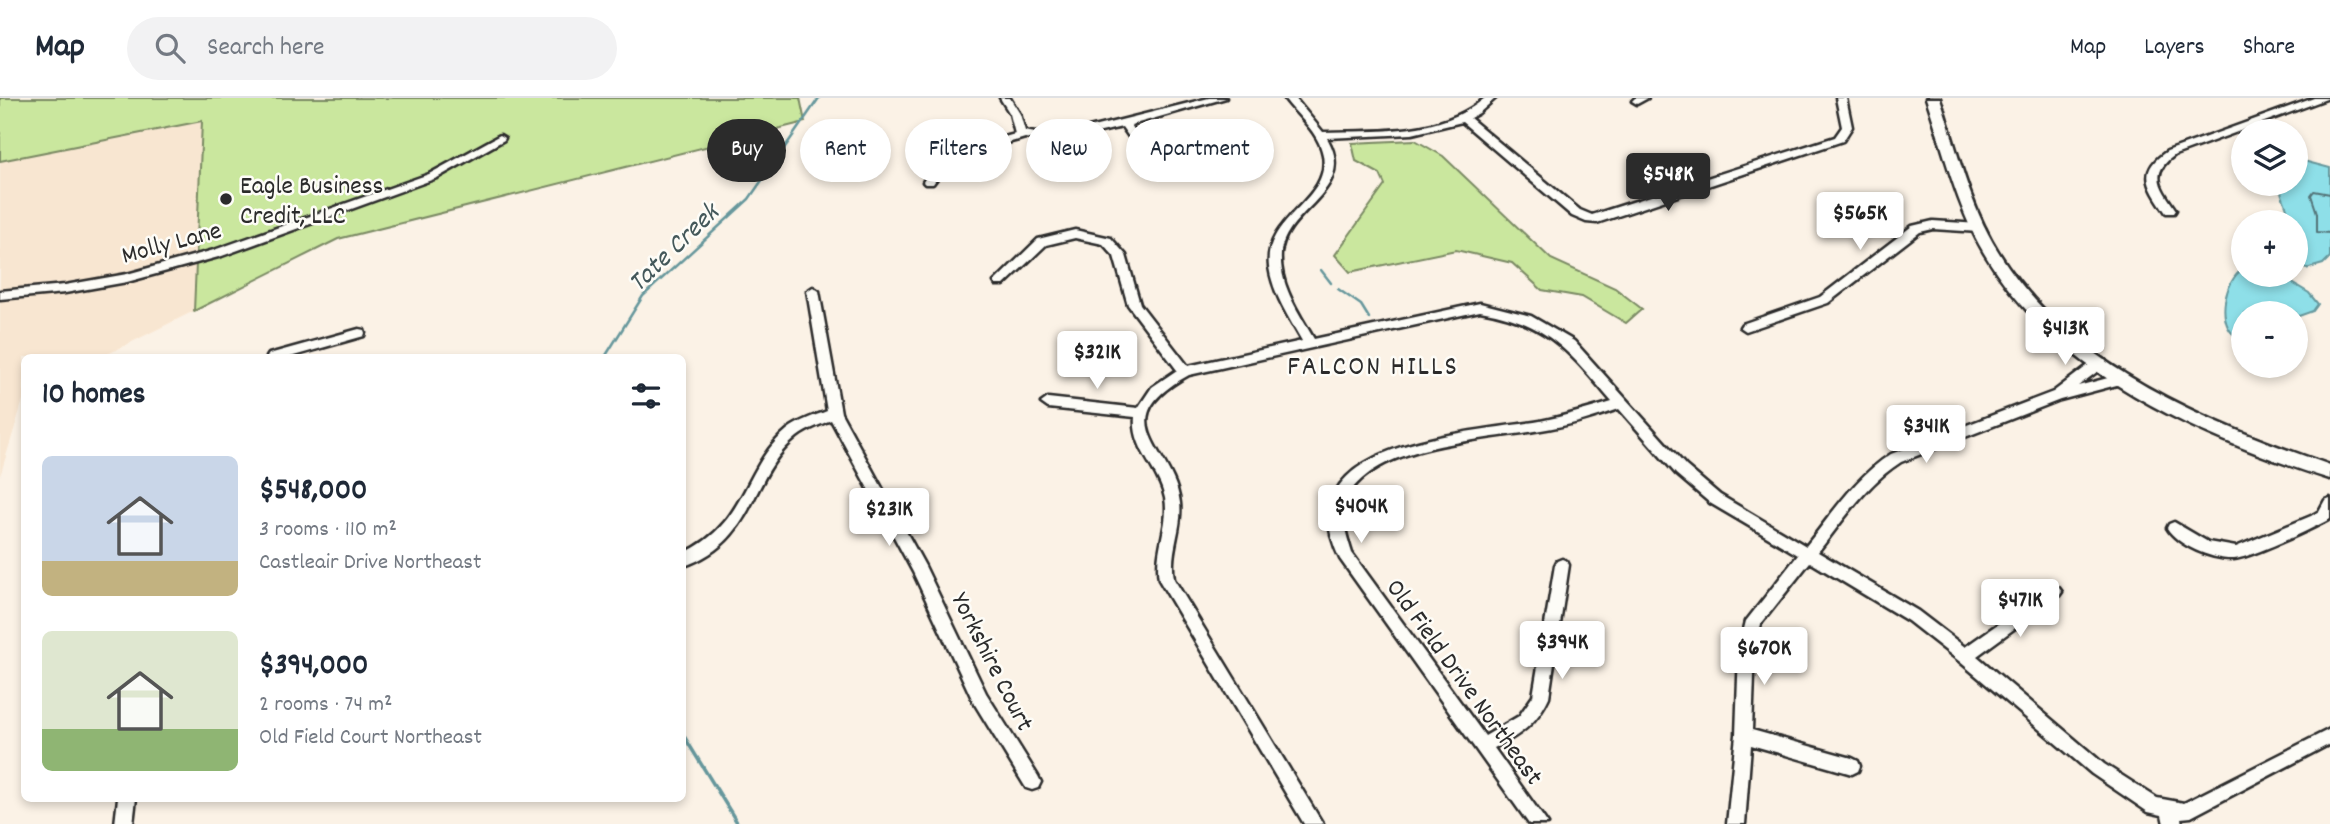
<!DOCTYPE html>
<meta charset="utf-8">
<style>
body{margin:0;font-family:Dekko,sans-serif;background:#f2f2f3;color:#1f2937;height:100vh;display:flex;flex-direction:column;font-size:26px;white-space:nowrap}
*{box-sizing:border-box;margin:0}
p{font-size:23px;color:#747a83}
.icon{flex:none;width:38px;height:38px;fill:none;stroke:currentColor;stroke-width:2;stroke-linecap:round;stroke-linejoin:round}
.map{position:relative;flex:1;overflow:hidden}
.side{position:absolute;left:21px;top:256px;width:665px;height:448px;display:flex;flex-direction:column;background:#fff;border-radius:10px;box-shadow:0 4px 10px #0003}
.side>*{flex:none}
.guide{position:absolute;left:707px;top:21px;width:665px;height:63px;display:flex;gap:14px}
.fabs{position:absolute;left:2231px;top:21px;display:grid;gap:14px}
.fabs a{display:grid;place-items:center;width:77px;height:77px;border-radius:50%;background:#fff;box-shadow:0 4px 10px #0003;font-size:35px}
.price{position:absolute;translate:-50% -60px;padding:0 16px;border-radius:7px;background:#fff;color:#222;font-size:23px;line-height:46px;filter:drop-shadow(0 2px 4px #0008)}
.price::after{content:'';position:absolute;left:50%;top:42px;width:21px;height:16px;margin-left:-10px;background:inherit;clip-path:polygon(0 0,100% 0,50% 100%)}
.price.current{background:#2b2b2b;color:#fff}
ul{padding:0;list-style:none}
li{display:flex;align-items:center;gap:21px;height:175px;padding:0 21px}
li span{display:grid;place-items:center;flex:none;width:196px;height:140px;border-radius:10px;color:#555}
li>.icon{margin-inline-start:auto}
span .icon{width:84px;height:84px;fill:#fffc;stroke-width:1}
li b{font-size:30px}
h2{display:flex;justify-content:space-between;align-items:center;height:84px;padding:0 21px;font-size:30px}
.tag{padding:0 24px;border-radius:32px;background:#fff;box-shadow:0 4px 10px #0003;font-size:24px;line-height:63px}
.tag.current{background:#2b2b2b;color:#fff}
header{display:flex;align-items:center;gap:42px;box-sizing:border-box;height:98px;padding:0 35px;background:#fff;border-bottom:2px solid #e0e1e3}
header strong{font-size:33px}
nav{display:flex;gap:38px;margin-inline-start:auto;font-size:24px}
.search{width:490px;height:63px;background:#f2f2f3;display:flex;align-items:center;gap:18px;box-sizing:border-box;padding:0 24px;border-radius:38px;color:#747a83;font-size:26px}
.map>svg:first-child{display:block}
</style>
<header>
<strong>Map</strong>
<div class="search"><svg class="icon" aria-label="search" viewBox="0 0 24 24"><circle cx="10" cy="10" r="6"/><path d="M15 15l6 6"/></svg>Search here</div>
<nav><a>Map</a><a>Layers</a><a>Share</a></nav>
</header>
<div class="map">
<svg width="2330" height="726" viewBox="0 0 2330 726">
<rect width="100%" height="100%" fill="#fbf2e6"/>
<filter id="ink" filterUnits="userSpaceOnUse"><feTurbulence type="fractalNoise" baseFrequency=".0143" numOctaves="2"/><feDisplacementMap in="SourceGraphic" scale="14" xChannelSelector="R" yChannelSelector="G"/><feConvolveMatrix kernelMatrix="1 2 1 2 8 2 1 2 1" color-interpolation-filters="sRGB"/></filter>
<g filter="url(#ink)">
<path fill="#f8e6d1" d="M202 23 194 213 102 259H24V299L0 378V63Z"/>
<g fill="#cae79e" stroke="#7a8964" stroke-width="2">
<path d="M0 0H800L805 24 338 141 194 213 202 23 0 63Z"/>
<path d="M1415 42 1443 58 1551 161 1615 190 1642 211 1626 225 1582 199 1542 192 1512 165 1456 152 1350 174 1335 157 1385 87 1380 76 1356 63 1352 45Z"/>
</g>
<g fill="#8edfe8" stroke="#66979c" stroke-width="2">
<path d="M2296 61 2330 70V159L2323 166 2306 171 2296 165V124H2292L2278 86H2296Z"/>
<path d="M2243 171 2244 177H2279L2309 195 2318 206 2313 213 2296 219V215H2244L2243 235 2233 236C2217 221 2225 182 2243 171Z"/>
</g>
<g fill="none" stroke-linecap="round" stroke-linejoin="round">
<path stroke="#537377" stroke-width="2" d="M2330 96 2314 93 2311 97 2317 115V134L2330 135"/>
<g stroke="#66979c" stroke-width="2.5">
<path d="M1321 172 1331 185"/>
<path d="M1338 191 1361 207 1369 220"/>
<path d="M605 259 643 198 749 101 819 0"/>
</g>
<path stroke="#66979c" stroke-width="3.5" d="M682 635 738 726"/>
<g stroke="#2b2b2b" stroke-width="5">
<g id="minor">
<path d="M1000 0H1010L1020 16 1025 33 1035 35H1057L1085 31 1209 0H1226L1131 27 1145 47 1144 49H1136L1122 29C1093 36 1055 47 1025 40 993 50 952 56 933 86H925L923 84C941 52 983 46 1015 36L1010 16Z"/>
<path d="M1284 0H1295L1323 34C1378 32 1440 38 1485 0H1496L1479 15 1470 20 1580 112 1592 117 1835 39 1842 29 1836 0H1846L1852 29 1843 43 1597 125 1586 124 1572 118 1462 24 1412 36 1327 40C1359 94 1284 111 1281 156 1279 187 1299 215 1314 241L1480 205 1531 218 1574 243 1686 368 1720 397 1806 448C1832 416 1856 378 1891 356L2053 294 2095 262H2105L2107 265 2105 268 2078 288 2123 276 2130 281 2128 284 2060 302 1901 364C1866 386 1843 423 1818 454L1918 513 1965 549 2049 490 2054 488 2059 490 2062 494 2059 498 1977 558 2104 666 2157 700 2184 705 2330 631V646L2191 719 2181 720 2182 726H2164L2162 717 2148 714 2092 676 1959 563 1908 523 1810 464 1761 526 1755 551 1752 632 1852 660 1858 663 1860 668 1858 673 1852 676 1751 647 1745 726H1727L1736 637 1739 551 1746 523 1798 457 1710 405 1676 376 1619 311C1594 320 1568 328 1541 332 1487 342 1385 345 1351 393 1337 412 1346 435 1352 455L1485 638 1519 618 1533 598 1555 467 1557 463 1562 461 1567 463 1569 467 1549 599C1537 625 1520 638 1494 650L1548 726H1529L1340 461C1282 343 1470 335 1540 323 1565 318 1589 311 1612 304 1570 255 1548 224 1480 213L1189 277C1104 323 1174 351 1180 405 1183 431 1169 452 1174 481L1323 726H1304L1159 482C1154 451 1170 427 1165 400 1159 371 1132 351 1135 319L1048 310 1041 305 1048 300 1138 310 1152 289 1177 272 1128 207 1114 158 1103 146 1075 140 1046 147 1004 187H996L994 184 1038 141 1075 132 1111 140 1126 157 1140 206 1188 268 1302 243C1289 220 1273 196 1269 169 1263 118 1331 103 1323 57 1319 34 1297 18 1284 0Z"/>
<path d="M1635 0H1648L1637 6 1632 3Z"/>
<path d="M2314 0H2329L2175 57C2148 76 2161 90 2176 112L2174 115H2166C2149 89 2136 74 2167 53Z"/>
<path d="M500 37 505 40 504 42 437 80 222 158 127 184 65 195 0 201V193L65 187 127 176 214 152 429 76Z"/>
<path d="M1933 123 1979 126 1985 130 1979 134 1933 131 1920 134 1828 205 1746 233 1740 229 1742 226 1820 199 1912 128Z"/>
<path d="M813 189 819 193 841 315 925 468 986 595 1038 678 1041 684 1038 690 1032 692 1026 690 974 605 913 474 831 322C820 327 807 331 797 339 747 380 759 442 682 469V456C749 425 741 371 787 332 798 323 814 318 827 313L807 193Z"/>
<path d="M359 231 364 232 365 235 364 238 290 259H267L269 256Z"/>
<path d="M2330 400V421C2314 430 2250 460 2234 461 2213 462 2178 448 2167 430L2169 426 2174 424 2208 444 2236 449 2311 418 2319 413 2325 402Z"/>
<path d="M118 700H136L133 726H115Z"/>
</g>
</g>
<g stroke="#2b2b2b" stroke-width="5">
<path id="tertiary" d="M1926 0H1940C1957 51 1969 107 1998 153 2069 269 2207 324 2330 367V381C2201 340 2055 276 1984 155 1956 108 1944 52 1926 0Z"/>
</g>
<use href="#minor" fill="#fdfcf7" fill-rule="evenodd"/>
<use href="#tertiary" fill="#fdfcf7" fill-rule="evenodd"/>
</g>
</g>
<circle fill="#2b2b2b" stroke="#fdfcf7" stroke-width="2.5" cx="226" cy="101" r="7"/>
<g text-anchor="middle" stroke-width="5" stroke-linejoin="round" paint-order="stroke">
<g font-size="26" fill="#2b2b2b" stroke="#fdfcf7" text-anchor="start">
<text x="240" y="95">Eagle Business<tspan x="240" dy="30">Credit, LLC</tspan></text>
</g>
<g font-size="26" fill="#2b2b2b" stroke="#fdfcf7">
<text transform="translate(171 143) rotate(-15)" y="9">Molly Lane</text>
<text transform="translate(994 563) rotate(63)" y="9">Yorkshire Court</text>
<text transform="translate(1466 583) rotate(54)" y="9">Old Field Drive Northeast</text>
</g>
<g font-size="28" font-style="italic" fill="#44585a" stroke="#fdfcf7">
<text transform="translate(672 148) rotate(-44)" y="10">Tate Creek</text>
</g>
<g font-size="28" letter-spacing="2" fill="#2b2b2b" stroke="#fdfcf7">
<text x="1373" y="276">FALCON HILLS</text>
</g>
</g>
</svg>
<div class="fabs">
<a><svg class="icon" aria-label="layers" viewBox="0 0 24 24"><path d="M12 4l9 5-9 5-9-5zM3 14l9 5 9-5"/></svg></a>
<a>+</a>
<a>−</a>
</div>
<b class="price current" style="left:1668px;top:115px">$548K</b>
<b class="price" style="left:1860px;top:154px">$565K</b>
<b class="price" style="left:2065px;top:269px">$413K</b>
<b class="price" style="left:1097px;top:293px">$321K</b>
<b class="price" style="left:1926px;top:367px">$341K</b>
<b class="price" style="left:1361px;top:447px">$404K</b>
<b class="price" style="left:889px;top:450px">$231K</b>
<b class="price" style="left:2020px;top:541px">$471K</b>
<b class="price" style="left:1562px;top:583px">$394K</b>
<b class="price" style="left:1764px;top:589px">$670K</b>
<div class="guide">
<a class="tag current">Buy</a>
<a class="tag">Rent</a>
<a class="tag">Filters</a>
<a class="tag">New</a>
<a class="tag">Apartment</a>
</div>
<section class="side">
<h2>10 homes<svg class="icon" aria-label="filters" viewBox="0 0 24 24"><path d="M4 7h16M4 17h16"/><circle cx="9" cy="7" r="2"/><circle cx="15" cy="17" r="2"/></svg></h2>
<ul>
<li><span style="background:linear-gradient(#c9d6e8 75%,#c2b280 0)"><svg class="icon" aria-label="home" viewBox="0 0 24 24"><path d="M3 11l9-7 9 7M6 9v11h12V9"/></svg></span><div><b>$548,000</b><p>3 rooms · 110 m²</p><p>Castleair Drive Northeast</p></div></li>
<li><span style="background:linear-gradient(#dfe7d0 70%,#8fb573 0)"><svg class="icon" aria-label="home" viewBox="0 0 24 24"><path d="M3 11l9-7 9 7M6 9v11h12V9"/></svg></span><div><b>$394,000</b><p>2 rooms · 74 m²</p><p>Old Field Court Northeast</p></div></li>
</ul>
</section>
</div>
